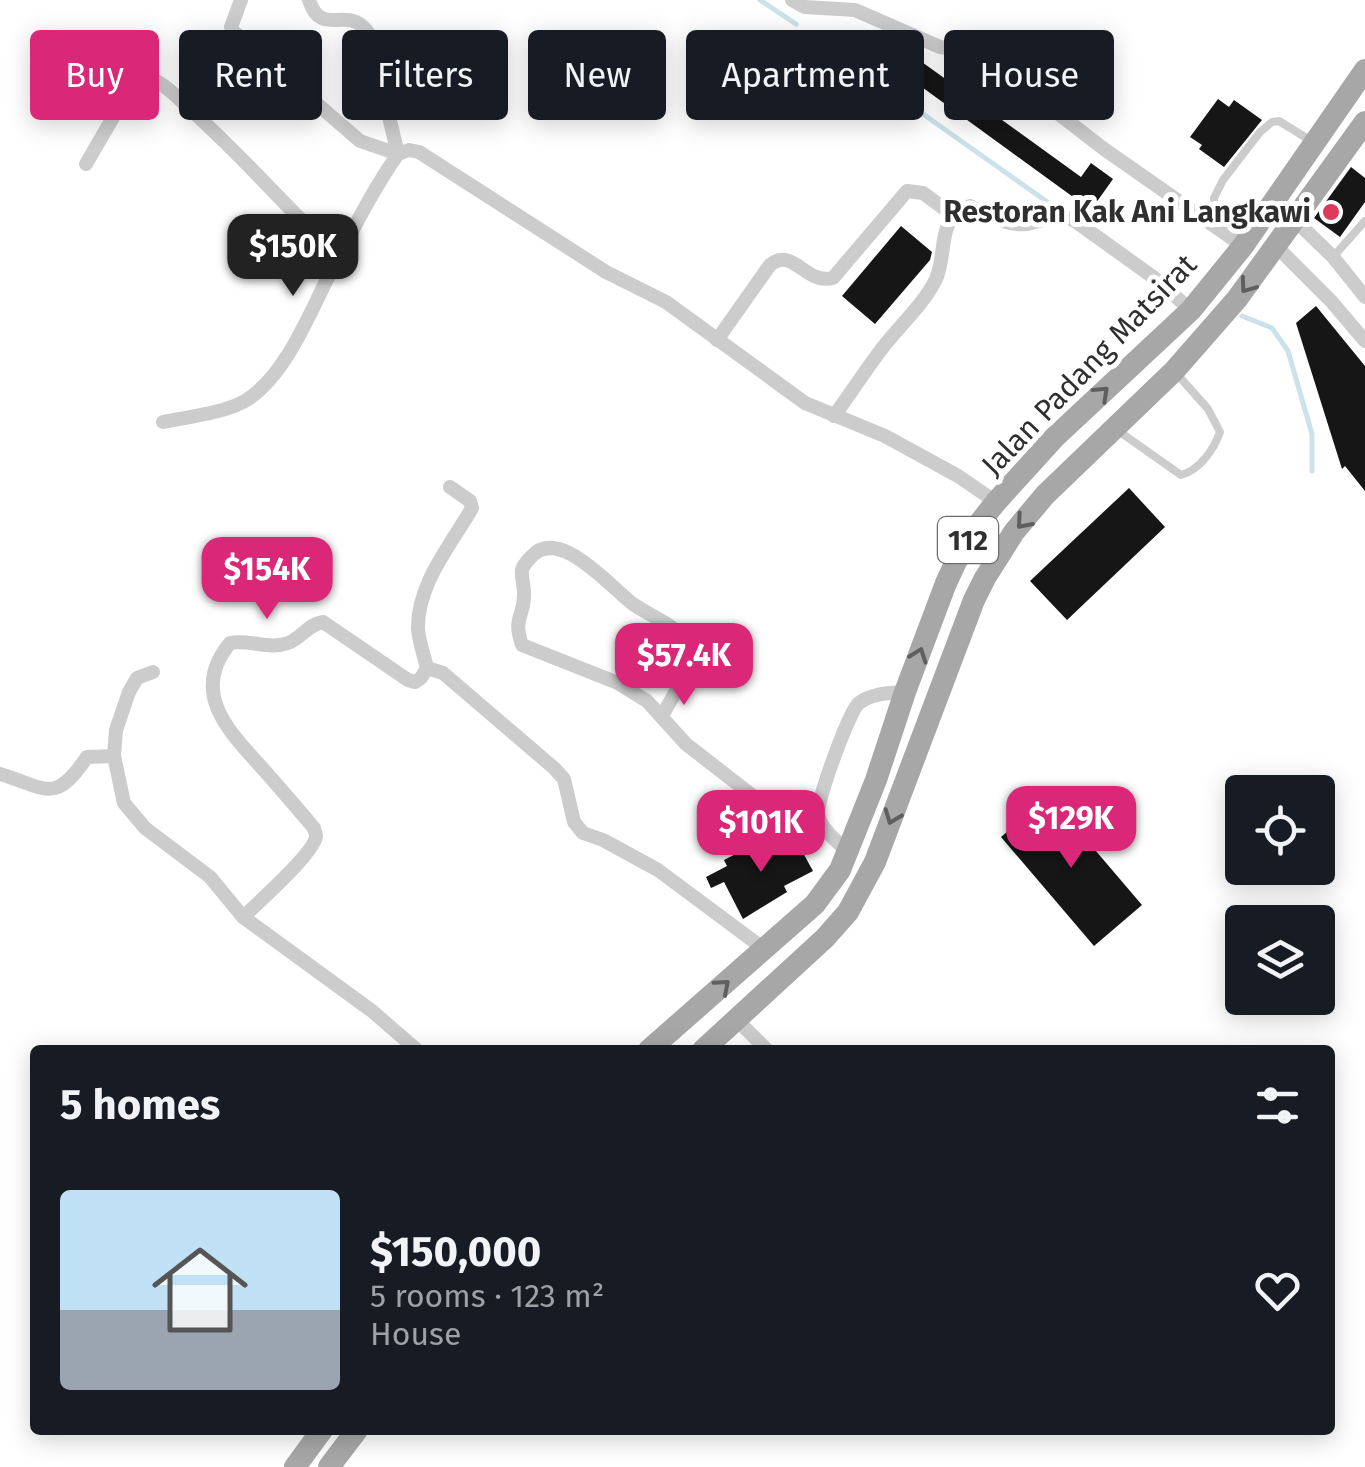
<!DOCTYPE html>
<meta charset="utf-8">
<style>
body{margin:0;font-family:"Fira Sans",sans-serif;background:#242831;color:#f1f3f6;height:100vh;display:flex;flex-direction:column;font-size:38px;white-space:nowrap}
*{box-sizing:border-box;margin:0}
p{font-size:32px;color:#9ea1a6}
.icon{flex:none;width:55px;height:55px;fill:none;stroke:currentColor;stroke-width:2;stroke-linecap:round;stroke-linejoin:round}
.map{position:relative;flex:1;overflow:hidden}
.side{position:absolute;left:30px;top:1045px;width:1305px;height:390px;display:flex;flex-direction:column;background:#171b24;border-radius:10px;box-shadow:0 5px 25px #0003}
.side>*{flex:none}
.banner{position:absolute;left:30px;top:30px;width:1305px;height:90px;display:flex;gap:20px}
.fabs{position:absolute;left:1225px;top:775px;display:grid;gap:20px}
.fabs a{display:grid;place-items:center;width:110px;height:110px;border-radius:10px;background:#171b24;box-shadow:0 5px 25px #0003;font-size:50px}
.price{position:absolute;translate:-50% -85px;padding:0 22px;border-radius:20px;background:#db2777;color:#fff;font-size:32px;line-height:65px;filter:drop-shadow(0 2px 5px #0008)}
.price::after{content:'';position:absolute;left:50%;top:60px;width:30px;height:22px;margin-left:-15px;background:inherit;clip-path:polygon(0 0,100% 0,50% 100%)}
.price.current{background:#222;color:#fff}
ul{padding:0;list-style:none}
li{display:flex;align-items:center;gap:30px;height:250px;padding:0 30px}
li+li{border-top:2px solid #363941}
li span{display:grid;place-items:center;flex:none;width:280px;height:200px;border-radius:10px;color:#555}
li>.icon{margin-inline-start:auto}
span .icon{width:120px;height:120px;fill:#fffc;stroke-width:1}
li b{font-size:42px}
h2{display:flex;justify-content:space-between;align-items:center;height:120px;padding:0 30px;font-size:42px}
.pill{padding:0 35px;border-radius:10px;background:#171b24;box-shadow:0 5px 25px #0003;font-size:35px;line-height:90px}
.pill.current{background:#db2777;color:#fff}
.map>svg:first-child{display:block}
</style>
<div class="map">
<svg width="1365" height="1467" viewBox="0 0 1365 1467">
<rect width="100%" height="100%" fill="#fff"/>
<g fill="none" stroke-linecap="round" stroke-linejoin="round">
<g stroke="#cbe2ea" stroke-width="5">
<path d="M760 0 796 24"/>
<path d="M814 37 1060 211"/>
<path d="M1242 316 1272 328 1288 351 1312 434V471"/>
</g>
</g>
<g fill="#161616">
<path d="M894 42 972 98 984 82 1003 96 991 112 1081 177 1091 163 1113 179 1091 210 882 58Z"/>
<path d="M1218 99 1229 107 1234 100 1262 120 1224 167 1199 149 1202 145 1190 137Z"/>
<path d="M1351 167 1365 178V202L1340 237 1314 218Z"/>
<path d="M901 226 932 252 930 260 875 324 842 296Z"/>
<path d="M1316 306 1365 366V491L1345 466 1342 469 1296 323Z"/>
<path d="M1129 488 1165 527 1067 620 1030 581Z"/>
<path d="M1049 796 1142 905 1094 946 1001 837Z"/>
<path d="M796 840 813 871 784 886 787 892 743 919 724 882 711 888 706 877 727 866 724 860 761 841 768 854Z"/>
</g>
<g fill="none" stroke-linecap="round" stroke-linejoin="round">
<g stroke="#ccc" stroke-width="8">
<path d="M1213 225 1214 198 1223 180 1260 132 1272 122 1279 121 1313 142"/>
<path d="M1333 257 1365 221"/>
<path d="M1117 430 1181 475C1200 470 1214 449 1220 432L1208 409 1177 374"/>
</g>
<g stroke="#ccc" stroke-width="14">
<path d="M241 0 231 27 233 31 360 141 398 154 409 150 419 152 606 272 666 302 805 403 885 436 958 476 996 502"/>
<path d="M792 0 805 7 855 10 940 47 962 50 990 64 1015 80 1104 149 1243 246"/>
<path d="M86 164 133 83 143 75C163 81 178 98 193 112 244 158 288 209 338 256"/>
<path d="M1295 220 1333 257 1365 297"/>
<path d="M1276 246 1331 301 1365 341"/>
<path d="M717 340 770 265C793 246 805 285 833 278L907 191 923 193 953 215"/>
<path d="M834 416C851 393 866 369 884 346 901 324 924 304 936 279 948 252 935 219 970 206 988 215 1006 226 1026 224 1048 221 1052 210 1075 221L1153 277 1191 310"/>
<path d="M163 422C187 417 224 413 245 401 290 374 315 298 340 254 358 220 376 185 398 154L369 34C349 2 322 40 309 0"/>
<path d="M427 668C424 655 419 642 418 629 417 584 451 545 472 508L470 501 450 487"/>
<path d="M153 672 137 678 129 692 116 730 114 756 124 803 145 828 210 877 243 917"/>
<path d="M662 716C670 701 697 660 689 645 680 627 648 615 633 604 610 587 559 525 531 557 528 560 523 566 522 570 521 576 524 586 524 593 525 617 512 616 522 645L618 683 647 701 686 744 767 807 799 830 815 833 827 831"/>
<path d="M0 774C48 789 55 804 87 757L114 756"/>
<path d="M847 851C837 841 820 829 818 814 817 800 849 711 859 703 872 693 890 693 905 692"/>
<path d="M736 1019 767 1050"/>
<path d="M417 1050 372 1011 243 917C257 904 315 852 316 836 316 833 314 830 314 828 297 808 280 788 263 769 229 731 189 693 230 643 249 639 269 650 288 643 302 638 308 624 323 622L408 680 415 682 421 678 427 668 443 673 554 768 564 779 574 822 583 833 603 840 658 870 764 949"/>
</g>
<g stroke="#a7a7a7" stroke-width="22">
<path d="M649 1050 815 904 840 870 876 780 905 692 946 583 962 549 977 526 996 502 1054 438 1191 310 1243 246 1365 70"/>
<path d="M703 1050 825 938 848 912 875 862 974 600 985 578 1014 532 1045 495 1174 371 1237 299 1365 122"/>
<path d="M295 1467 322 1430"/>
<path d="M329 1467 357 1430"/>
</g>
</g>
<defs><path id="oneway-chevron" d="M-2-3.5L2.5 0L-2 3.5" fill="none" stroke-width="1.6" stroke-linecap="round" stroke-linejoin="round" transform="scale(2.5)"/></defs>
<g stroke="#5f5f5f">
<use href="#oneway-chevron" transform="translate(1247 286) rotate(126)"/>
<use href="#oneway-chevron" transform="translate(1102 393) rotate(-43)"/>
<use href="#oneway-chevron" transform="translate(1023 522) rotate(131)"/>
<use href="#oneway-chevron" transform="translate(919 655) rotate(-70)"/>
<use href="#oneway-chevron" transform="translate(892 817) rotate(111)"/>
<use href="#oneway-chevron" transform="translate(723 986) rotate(-41)"/>
</g>
<circle fill="#dd3a59" stroke="#fff" stroke-width="4" cx="1331" cy="212" r="10"/>
<g text-anchor="middle" stroke-width="10" stroke-linejoin="round" paint-order="stroke">
<rect fill="#fff" stroke="#6d6d6d" stroke-width="2.5" x="938" y="517" width="60" height="46" rx="8"/>
<g font-size="28" font-weight="bold" fill="#2f2f2f">
<text x="968" y="550">112</text>
</g>
<g font-size="30" font-weight="bold" fill="#2f2f2f" stroke="#fff" text-anchor="end">
<text x="1311" y="222">Restoran Kak Ani Langkawi</text>
</g>
<g font-size="30" fill="#2f2f2f" stroke="#fff">
<text transform="translate(1089 365) rotate(-46)" y="10">Jalan Padang Matsirat</text>
</g>
</g>
</svg>
<div class="fabs">
<a><svg class="icon" aria-label="locate" viewBox="0 0 24 24"><circle cx="12" cy="12" r="6"/><path d="M12 2v4M12 18v4M2 12h4M18 12h4"/></svg></a>
<a><svg class="icon" aria-label="layers" viewBox="0 0 24 24"><path d="M12 4l9 5-9 5-9-5zM3 14l9 5 9-5"/></svg></a>
</div>
<b class="price current" style="left:293px;top:299px">$150K</b>
<b class="price" style="left:267px;top:622px">$154K</b>
<b class="price" style="left:684px;top:708px">$57.4K</b>
<b class="price" style="left:1071px;top:871px">$129K</b>
<b class="price" style="left:761px;top:875px">$101K</b>
<div class="banner">
<a class="pill current">Buy</a>
<a class="pill">Rent</a>
<a class="pill">Filters</a>
<a class="pill">New</a>
<a class="pill">Apartment</a>
<a class="pill">House</a>
</div>
<section class="side">
<h2>5 homes<svg class="icon" aria-label="filters" viewBox="0 0 24 24"><path d="M4 7h16M4 17h16"/><circle cx="9" cy="7" r="2"/><circle cx="15" cy="17" r="2"/></svg></h2>
<ul>
<li><span style="background:linear-gradient(#bfe0f5 60%,#9aa5b1 0)"><svg class="icon" aria-label="home" viewBox="0 0 24 24"><path d="M3 11l9-7 9 7M6 9v11h12V9"/></svg></span><div><b>$150,000</b><p>5 rooms · 123 m²</p><p>House</p></div><svg class="icon" aria-label="heart" viewBox="0 0 24 24"><path d="M12 20l-8-8c-3-5 5-10 8-4 3-6 11-1 8 4z"/></svg></li>
</ul>
</section>
</div>
